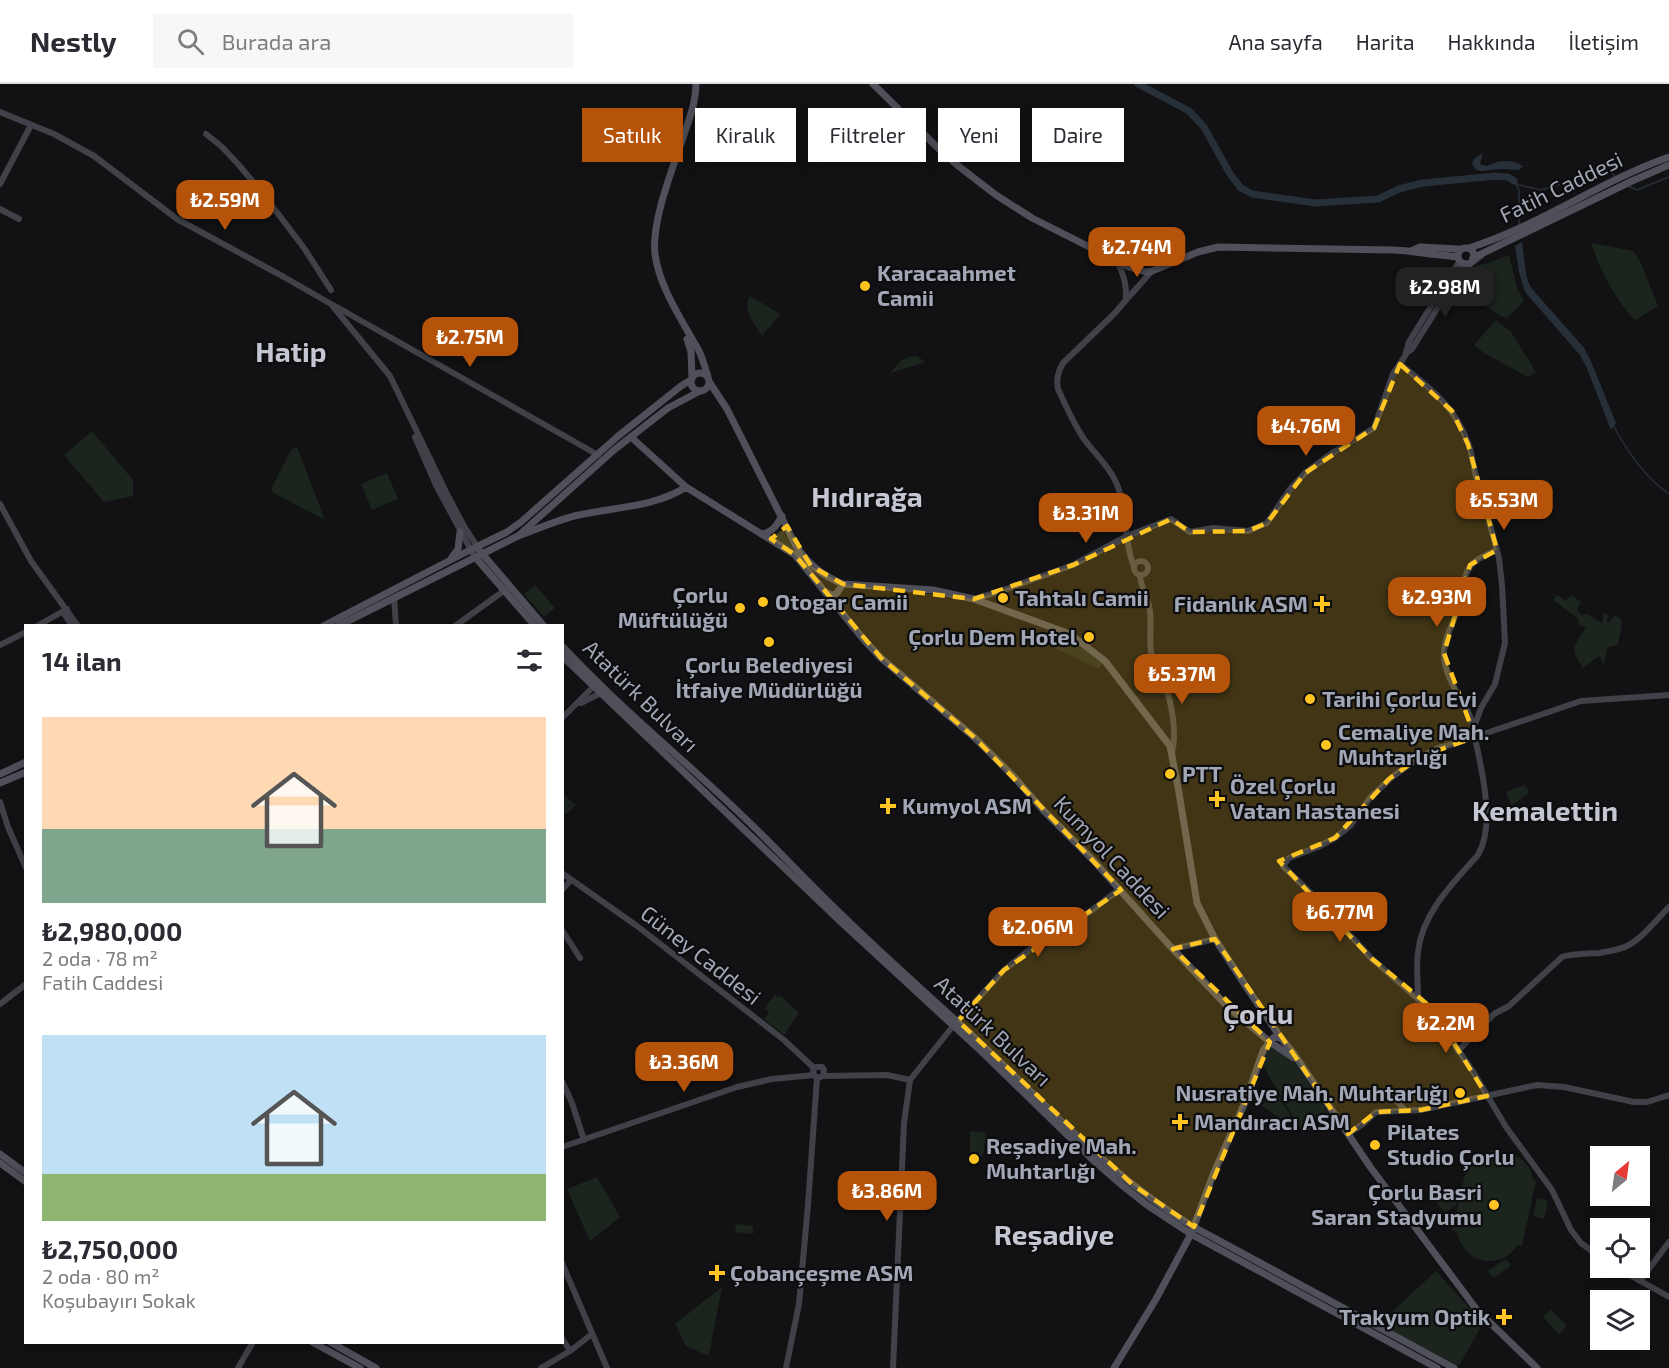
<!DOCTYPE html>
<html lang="tr">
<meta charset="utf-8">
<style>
body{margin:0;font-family:"Exo 2",sans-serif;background:#f7f7f7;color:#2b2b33;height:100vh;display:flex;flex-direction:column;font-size:22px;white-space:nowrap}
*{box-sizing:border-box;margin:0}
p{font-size:20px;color:#7c7c81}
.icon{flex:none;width:33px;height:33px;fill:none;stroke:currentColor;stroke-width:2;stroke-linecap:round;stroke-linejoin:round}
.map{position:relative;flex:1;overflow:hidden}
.panel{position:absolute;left:24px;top:540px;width:540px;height:720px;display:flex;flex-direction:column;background:#fff;border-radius:0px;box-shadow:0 3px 15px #0003}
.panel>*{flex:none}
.guide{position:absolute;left:582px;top:24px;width:570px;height:54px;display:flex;gap:12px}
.needle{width:39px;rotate:29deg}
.fabs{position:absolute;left:1590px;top:1062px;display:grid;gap:12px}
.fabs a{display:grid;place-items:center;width:60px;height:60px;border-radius:0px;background:#fff;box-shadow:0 3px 15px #0003;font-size:30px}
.price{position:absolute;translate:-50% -51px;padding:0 14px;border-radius:12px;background:#b45309;color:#fff;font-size:20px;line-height:39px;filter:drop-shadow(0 2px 3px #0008)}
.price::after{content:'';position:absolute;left:50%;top:36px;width:18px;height:14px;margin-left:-9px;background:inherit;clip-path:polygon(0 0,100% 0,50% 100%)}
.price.current{background:#222;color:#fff}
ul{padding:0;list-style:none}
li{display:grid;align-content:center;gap:12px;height:318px;padding:0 18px}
li span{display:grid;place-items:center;height:186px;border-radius:0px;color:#555}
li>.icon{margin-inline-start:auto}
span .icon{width:108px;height:108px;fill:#fffc;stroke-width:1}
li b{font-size:26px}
h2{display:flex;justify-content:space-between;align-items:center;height:72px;padding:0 18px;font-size:26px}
.tag{padding:0 21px;border-radius:0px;background:#fff;box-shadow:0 3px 15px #0003;font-size:21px;line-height:54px}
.tag.current{background:#b45309;color:#fff}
header{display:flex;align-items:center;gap:36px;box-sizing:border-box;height:84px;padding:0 30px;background:#fff;border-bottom:2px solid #e1e1e2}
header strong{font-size:28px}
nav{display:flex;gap:33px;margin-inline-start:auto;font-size:21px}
.search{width:420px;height:54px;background:#f7f7f7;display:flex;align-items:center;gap:15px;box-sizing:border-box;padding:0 21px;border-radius:0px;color:#7c7c81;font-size:22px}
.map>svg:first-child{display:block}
</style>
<header>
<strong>Nestly</strong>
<div class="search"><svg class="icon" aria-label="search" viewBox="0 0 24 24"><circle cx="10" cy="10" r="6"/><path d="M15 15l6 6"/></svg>Burada ara</div>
<nav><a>Ana sayfa</a><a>Harita</a><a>Hakkında</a><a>İletişim</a></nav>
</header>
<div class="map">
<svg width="1669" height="1284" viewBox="0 0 1669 1284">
<rect width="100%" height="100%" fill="#121214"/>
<g fill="#1c241e">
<path d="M1591 159 1633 167 1640 177 1658 222 1635 236C1615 216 1600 186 1591 159Z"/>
<path d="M1509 171 1517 205 1524 217 1506 235 1464 209V207L1457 203 1468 187 1477 181 1485 180Z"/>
<path d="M750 212 780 230 762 252C755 240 741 225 750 212Z"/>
<path d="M1496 236 1511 248 1536 288 1528 293 1484 269 1474 261Z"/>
<path d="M917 272 925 278 891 289C899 277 903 273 917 272Z"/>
<path d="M92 347 133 396V412L104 418 64 371Z"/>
<path d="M297 363 325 436 272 408V403L291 366Z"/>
<path d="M387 389 398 415 372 426 361 400Z"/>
<path d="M782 445 788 456H790L795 468 773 454 774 451Z"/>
<path d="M535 501 555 524 544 533 524 510Z"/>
<path d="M1558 511 1566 517 1571 511 1581 518 1577 525 1581 531 1588 530 1602 539 1604 529 1609 532 1606 536 1609 538 1614 532 1619 533 1622 538 1618 561 1607 563 1604 581 1599 572 1583 584C1570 565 1573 562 1586 544L1578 540 1579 537 1576 533 1553 516Z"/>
<path d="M1050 545 1068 552 1102 579 1099 585 1050 562 1048 553Z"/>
<path d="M1524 701 1529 706 1528 710 1511 722 1506 708Z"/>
<path d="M563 710 576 721 565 731 563 728Z"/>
<path d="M775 910 777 913 781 912 799 929 784 951 764 935 769 929 765 924Z"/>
<path d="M1270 961 1295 979 1330 1031 1303 1050 1261 978Z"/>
<path d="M1278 1011 1291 1032 1286 1039 1261 1021Z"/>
<path d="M972 1047 984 1048 986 1051 983 1071C980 1074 974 1074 970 1071V1048Z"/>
<path d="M1492 1067C1513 1067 1528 1074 1533 1095L1536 1097 1522 1162 1518 1161C1499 1188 1463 1179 1457 1148L1452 1146 1467 1082H1470C1476 1073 1481 1069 1492 1067Z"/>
<path d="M597 1093 620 1133 590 1157 567 1105Z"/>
<path d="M1441 1099 1457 1120 1445 1129 1429 1109Z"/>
<path d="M1537 1114 1548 1117 1544 1135 1533 1132Z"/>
<path d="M736 1140 753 1142V1150L735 1148Z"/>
<path d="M1506 1175 1511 1182 1493 1194 1488 1187Z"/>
<path d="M1436 1187 1483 1239 1459 1282 1379 1240Z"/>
<path d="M722 1203 709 1270 706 1271 686 1262 675 1240Z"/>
<path d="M1551 1225 1567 1242 1559 1250 1543 1233Z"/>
</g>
<g fill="#273039">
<path d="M1483 69 1480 80 1487 82C1499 76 1511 75 1523 82L1519 86 1501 85 1481 87 1476 86 1472 80 1474 75Z"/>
<path d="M1522 158 1526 190 1529 200 1533 206 1584 264 1590 275 1616 339 1611 346 1586 282 1580 271 1525 208 1519 188 1515 162Z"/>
</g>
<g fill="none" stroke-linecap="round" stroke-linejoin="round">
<g stroke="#273039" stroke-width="1.5">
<path d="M1514 97 1519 106V140"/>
<path d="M1516 99 1519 101 1541 106 1564 99 1579 97 1590 86 1602 82 1607 85 1615 92"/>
<path d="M1628 102 1637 106 1669 93"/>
<path d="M1613 341C1627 367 1644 393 1669 410"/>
</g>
<path stroke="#273039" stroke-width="7" d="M1138 0 1189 27 1204 43 1230 90 1241 104 1252 110 1315 119 1378 115 1399 105 1423 99 1496 92 1508 93 1514 97"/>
<g stroke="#414249" stroke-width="6">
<path d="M0 28 54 50 94 72 177 135 284 193 331 220 390 292 448 412 465 444 477 462"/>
<path d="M206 50 221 62 238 80 260 106 304 164 331 206"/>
<path d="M0 100 31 41"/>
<path d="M0 125 19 135"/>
<path d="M1118 179C1124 191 1127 202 1126 215"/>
<path d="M1463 186 1481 172"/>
<path d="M335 222 598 371"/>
<path d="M1407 269 1412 265 1465 180"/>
<path d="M1400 280C1429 303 1455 322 1468 359 1474 374 1473 389 1480 404L1499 474 1502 501 1505 559 1495 600 1481 624 1474 643"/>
<path d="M415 353 436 401 473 470"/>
<path d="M0 420 31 477 78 542"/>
<circle cx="1141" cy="484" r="7"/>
<path d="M1134 483C1123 456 1128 423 1115 396 1107 380 1094 369 1084 355 1073 339 1066 322 1058 305 1056 295 1058 288 1063 279L1115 229 1126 216 1152 187"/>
<path d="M1140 491C1140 503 1149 515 1150 527 1152 542 1148 558 1152 574 1154 583 1161 590 1164 599 1172 619 1177 648 1172 669"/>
<path d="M394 513 396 542"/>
<path d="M974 515 998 508 1073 481 1127 452 1171 435 1190 448 1213 444 1248 447 1267 439 1290 405 1305 389 1335 367 1374 344 1393 290 1405 272 1409 258 1423 235 1459 178"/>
<path d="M63 528 72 542"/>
<path d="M37 542 67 525"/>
<path d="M455 542 505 506"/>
<path d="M0 561 26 548"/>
<path d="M581 619 603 608"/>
<path d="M562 634 597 599"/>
<path d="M0 718 8 743 26 784"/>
<path d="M562 789 637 842 784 956 814 984"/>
<path d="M562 806 571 796"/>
<path d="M562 846 580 874"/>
<path d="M1173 865 1215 855"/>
<path d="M1418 915C1418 900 1416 883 1418 868 1422 829 1453 799 1478 771 1494 744 1484 697 1478 668 1475 656 1474 644 1470 632 1461 613 1443 591 1444 569 1444 552 1455 538 1459 521 1462 507 1463 485 1477 476 1483 472 1490 469 1497 466"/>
<path d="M0 920 26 900"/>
<path d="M1458 967 1494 930 1509 922 1562 873C1574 869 1587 870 1600 869 1609 867 1619 866 1627 862 1642 855 1657 835 1669 823"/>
<path d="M823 992 824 986 822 983H816L813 986 814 991 818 994 823 992 887 991 910 996"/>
<path d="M562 997 572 1019 584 1056"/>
<path d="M1386 1006 1406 1027"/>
<path d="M1348 1050 1363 1040 1376 1028 1421 1026 1537 1001 1564 1003 1634 1018H1647L1669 1011"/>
<path d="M562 1063 737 1003 772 995 814 991"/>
<path d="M1600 1173 1581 1159 1571 1146 1552 1106 1506 1043 1474 989 1447 950 1432 924 1418 915 1371 874 1323 821 1283 782 1289 774 1318 763 1335 754 1350 742 1370 714 1392 693 1420 673 1438 664 1457 659 1581 617 1669 611"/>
<path d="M562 1179 607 1284"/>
<path d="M1617 1184 1669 1213"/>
<path d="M1640 1197 1669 1158"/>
<path d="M562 1254 570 1267"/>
<path d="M238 1284 253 1258"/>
<path d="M541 1284 570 1267 592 1250"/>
<path d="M786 1284 799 1220 808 1121 817 994"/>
<path d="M893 1284 904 1039 910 996 953 942 1004 886 1039 858 1080 835 1120 805"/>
</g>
<g stroke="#4f5059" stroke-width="7">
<path d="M696 0C696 16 691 30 686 45 675 78 651 136 655 170 659 203 683 238 699 267 703 275 705 284 708 293"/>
<path d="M873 0 939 65 957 81 996 111 1032 134 1129 183 1146 188 1152 187 1198 168 1218 163 1393 166C1404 166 1413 168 1423 169 1435 171 1446 171 1457 173"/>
<circle cx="1466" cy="172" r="8"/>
<path d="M1469 164C1539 142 1600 97 1669 73"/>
<path d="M1411 167 1420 163 1460 165"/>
<path d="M1473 174 1632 97 1669 81"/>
<path d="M687 255 691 268 692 294"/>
<circle cx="700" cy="298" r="9"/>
<path d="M710 299 727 325 796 462C810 481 821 491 843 500L933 506 974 515 1070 550 1105 577 1170 662 1178 703 1197 819 1215 855 1243 898 1278 950 1294 970 1371 1084 1477 1226 1537 1284"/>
<path d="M631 353 686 403"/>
<path d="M762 450C773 448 777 441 782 432"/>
<path d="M518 452C538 445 559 435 579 431 615 423 655 423 686 403L795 471 864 556 881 574 975 654 1015 694 1043 726 1093 776 1170 862 1228 923 1270 958 1294 974"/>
<path d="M479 466 544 542"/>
<path d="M452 473 458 465 460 448"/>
<path d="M475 473 535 542"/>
<path d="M826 508 832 512 837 509 843 500"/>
<path d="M323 542 470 466 507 448 521 438 617 353 681 302 691 296"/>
<path d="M338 542 518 452 614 366 668 324 700 307"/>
<path d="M562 562C615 619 675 668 731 721 770 757 806 797 844 833 883 871 924 907 964 944 1039 1012 1106 1091 1194 1143L1454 1284"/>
<path d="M562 572 842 839 983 969 1093 1076 1123 1102 1147 1121 1191 1150 1437 1284"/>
<path d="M0 690 26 678"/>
<path d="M0 699 26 688"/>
<path d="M0 1070 26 1089"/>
<path d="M0 1079 26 1098"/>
<path d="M312 1258 360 1284"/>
<path d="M330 1258 376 1284"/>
<path d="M1114 1284 1156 1215 1191 1150 1213 1091 1246 1016 1263 967 1273 954 1277 953 1282 955"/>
</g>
</g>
<path fill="#ffc41f" fill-opacity="0.2" stroke="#ffc41f" stroke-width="4.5" stroke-dasharray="12 8" stroke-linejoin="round" d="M1400 280 1452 327 1468 360 1497 466 1470 481 1444 569 1475 653 1420 673 1389 695 1335 754 1279 777 1371 874 1432 924 1487 1012 1421 1026 1376 1028 1348 1050 1215 855 1173 865 1270 958 1194 1143 1133 1101 958 937 1004 886 1121 806 975 654 881 574 795 471 771 455 787 442 811 482 843 500 974 515 1073 481 1171 435 1190 448 1248 447 1267 439 1305 389 1374 344Z"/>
<g fill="#ffc41f" stroke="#0d0d0f" stroke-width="2">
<circle cx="865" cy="202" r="6"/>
<circle cx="1003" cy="514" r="6"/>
<circle cx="763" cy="518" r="6"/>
<path d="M1319 511h6v6h6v6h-6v6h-6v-6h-6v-6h6z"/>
<circle cx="740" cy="524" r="6"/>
<circle cx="1089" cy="553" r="6"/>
<circle cx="769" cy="558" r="6"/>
<circle cx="1310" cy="615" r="6"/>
<circle cx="1326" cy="661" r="6"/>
<circle cx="1170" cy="690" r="6"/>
<path d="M1214 706h6v6h6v6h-6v6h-6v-6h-6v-6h6z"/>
<path d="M885 713h6v6h6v6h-6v6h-6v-6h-6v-6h6z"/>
<circle cx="1460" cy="1009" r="6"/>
<path d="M1177 1029h6v6h6v6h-6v6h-6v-6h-6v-6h6z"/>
<circle cx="1375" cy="1061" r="6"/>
<circle cx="974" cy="1075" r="6"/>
<circle cx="1494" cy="1121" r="6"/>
<path d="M714 1180h6v6h6v6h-6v6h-6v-6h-6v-6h6z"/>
<path d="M1501 1224h6v6h6v6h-6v6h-6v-6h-6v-6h6z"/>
</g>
<g text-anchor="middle" stroke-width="4.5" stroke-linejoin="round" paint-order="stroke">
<g font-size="22" fill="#a2a7b6" stroke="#0d0d0f">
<text transform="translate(1561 103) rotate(-26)" y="8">Fatih Caddesi</text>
<text transform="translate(641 612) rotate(44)" y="8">Atatürk Bulvarı</text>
<text transform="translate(1112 773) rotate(47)" y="8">Kumyol Caddesi</text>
<text transform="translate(701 871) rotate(38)" y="8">Güney Caddesi</text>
<text transform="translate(993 947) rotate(43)" y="8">Atatürk Bulvarı</text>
</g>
<g font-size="22" font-weight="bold" fill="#a2a7b6" stroke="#0d0d0f" text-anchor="start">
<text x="877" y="197">Karacaahmet<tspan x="877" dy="25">Camii</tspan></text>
<text x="728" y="519" text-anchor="end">Çorlu<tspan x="728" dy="25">Müftülüğü</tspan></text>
<text x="1015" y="522">Tahtalı Camii</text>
<text x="775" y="526">Otogar Camii</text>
<text x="1308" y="528" text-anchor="end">Fidanlık ASM</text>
<text x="1077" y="561" text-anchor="end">Çorlu Dem Hotel</text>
<text x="769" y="589" text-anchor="middle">Çorlu Belediyesi<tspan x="769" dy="25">İtfaiye Müdürlüğü</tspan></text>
<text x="1322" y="623">Tarihi Çorlu Evi</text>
<text x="1338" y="656">Cemaliye Mah.<tspan x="1338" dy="25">Muhtarlığı</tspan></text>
<text x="1182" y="698">PTT</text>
<text x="1230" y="710">Özel Çorlu<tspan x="1230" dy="25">Vatan Hastanesi</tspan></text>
<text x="902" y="730">Kumyol ASM</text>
<text x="1448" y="1017" text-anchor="end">Nusratiye Mah. Muhtarlığı</text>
<text x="1194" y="1046">Mandıracı ASM</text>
<text x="1387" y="1056">Pilates<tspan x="1387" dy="25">Studio Çorlu</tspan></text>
<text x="986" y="1070">Reşadiye Mah.<tspan x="986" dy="25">Muhtarlığı</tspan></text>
<text x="1482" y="1116" text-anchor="end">Çorlu Basri<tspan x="1482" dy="25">Saran Stadyumu</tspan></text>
<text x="730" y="1197">Çobançeşme ASM</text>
<text x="1490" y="1241" text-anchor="end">Trakyum Optik</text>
</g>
<g font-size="28" font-weight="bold" fill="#c4c6d1" stroke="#0d0d0f">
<text x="291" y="278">Hatip</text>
<text x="867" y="423">Hıdırağa</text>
<text x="1545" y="737">Kemalettin</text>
<text x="1258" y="940">Çorlu</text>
<text x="1054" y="1161">Reşadiye</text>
</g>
</g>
</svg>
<div class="fabs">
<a><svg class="needle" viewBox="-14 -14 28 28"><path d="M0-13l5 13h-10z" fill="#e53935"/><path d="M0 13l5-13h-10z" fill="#7c7c81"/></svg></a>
<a><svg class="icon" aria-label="locate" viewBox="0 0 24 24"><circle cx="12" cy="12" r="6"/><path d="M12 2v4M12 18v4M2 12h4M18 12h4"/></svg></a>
<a><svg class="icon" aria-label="layers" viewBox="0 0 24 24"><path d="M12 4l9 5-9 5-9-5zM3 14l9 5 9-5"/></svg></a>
</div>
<b class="price" style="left:225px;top:147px">₺2.59M</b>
<b class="price" style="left:1137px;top:194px">₺2.74M</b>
<b class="price current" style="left:1445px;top:234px">₺2.98M</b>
<b class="price" style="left:470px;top:284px">₺2.75M</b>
<b class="price" style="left:1306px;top:373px">₺4.76M</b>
<b class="price" style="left:1504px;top:447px">₺5.53M</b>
<b class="price" style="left:1086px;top:460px">₺3.31M</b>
<b class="price" style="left:1437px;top:544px">₺2.93M</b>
<b class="price" style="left:1182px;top:621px">₺5.37M</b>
<b class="price" style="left:1340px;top:859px">₺6.77M</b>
<b class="price" style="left:1038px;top:874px">₺2.06M</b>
<b class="price" style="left:1446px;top:970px">₺2.2M</b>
<b class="price" style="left:684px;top:1009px">₺3.36M</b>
<b class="price" style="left:887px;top:1138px">₺3.86M</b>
<div class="guide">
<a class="tag current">Satılık</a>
<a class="tag">Kiralık</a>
<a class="tag">Filtreler</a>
<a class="tag">Yeni</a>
<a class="tag">Daire</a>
</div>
<section class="panel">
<h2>14 ilan<svg class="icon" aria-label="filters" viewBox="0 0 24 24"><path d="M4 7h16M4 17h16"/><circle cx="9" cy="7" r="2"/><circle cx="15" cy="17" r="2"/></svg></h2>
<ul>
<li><span style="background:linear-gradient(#ffd9b3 60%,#7fa58c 0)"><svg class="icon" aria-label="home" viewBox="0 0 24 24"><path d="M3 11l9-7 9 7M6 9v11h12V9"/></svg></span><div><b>₺2,980,000</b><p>2 oda · 78 m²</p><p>Fatih Caddesi</p></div></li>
<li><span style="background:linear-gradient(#bfe0f5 75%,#8fb573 0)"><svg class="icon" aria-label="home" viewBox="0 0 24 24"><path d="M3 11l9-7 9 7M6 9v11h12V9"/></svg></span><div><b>₺2,750,000</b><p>2 oda · 80 m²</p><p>Koşubayırı Sokak</p></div></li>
</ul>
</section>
</div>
